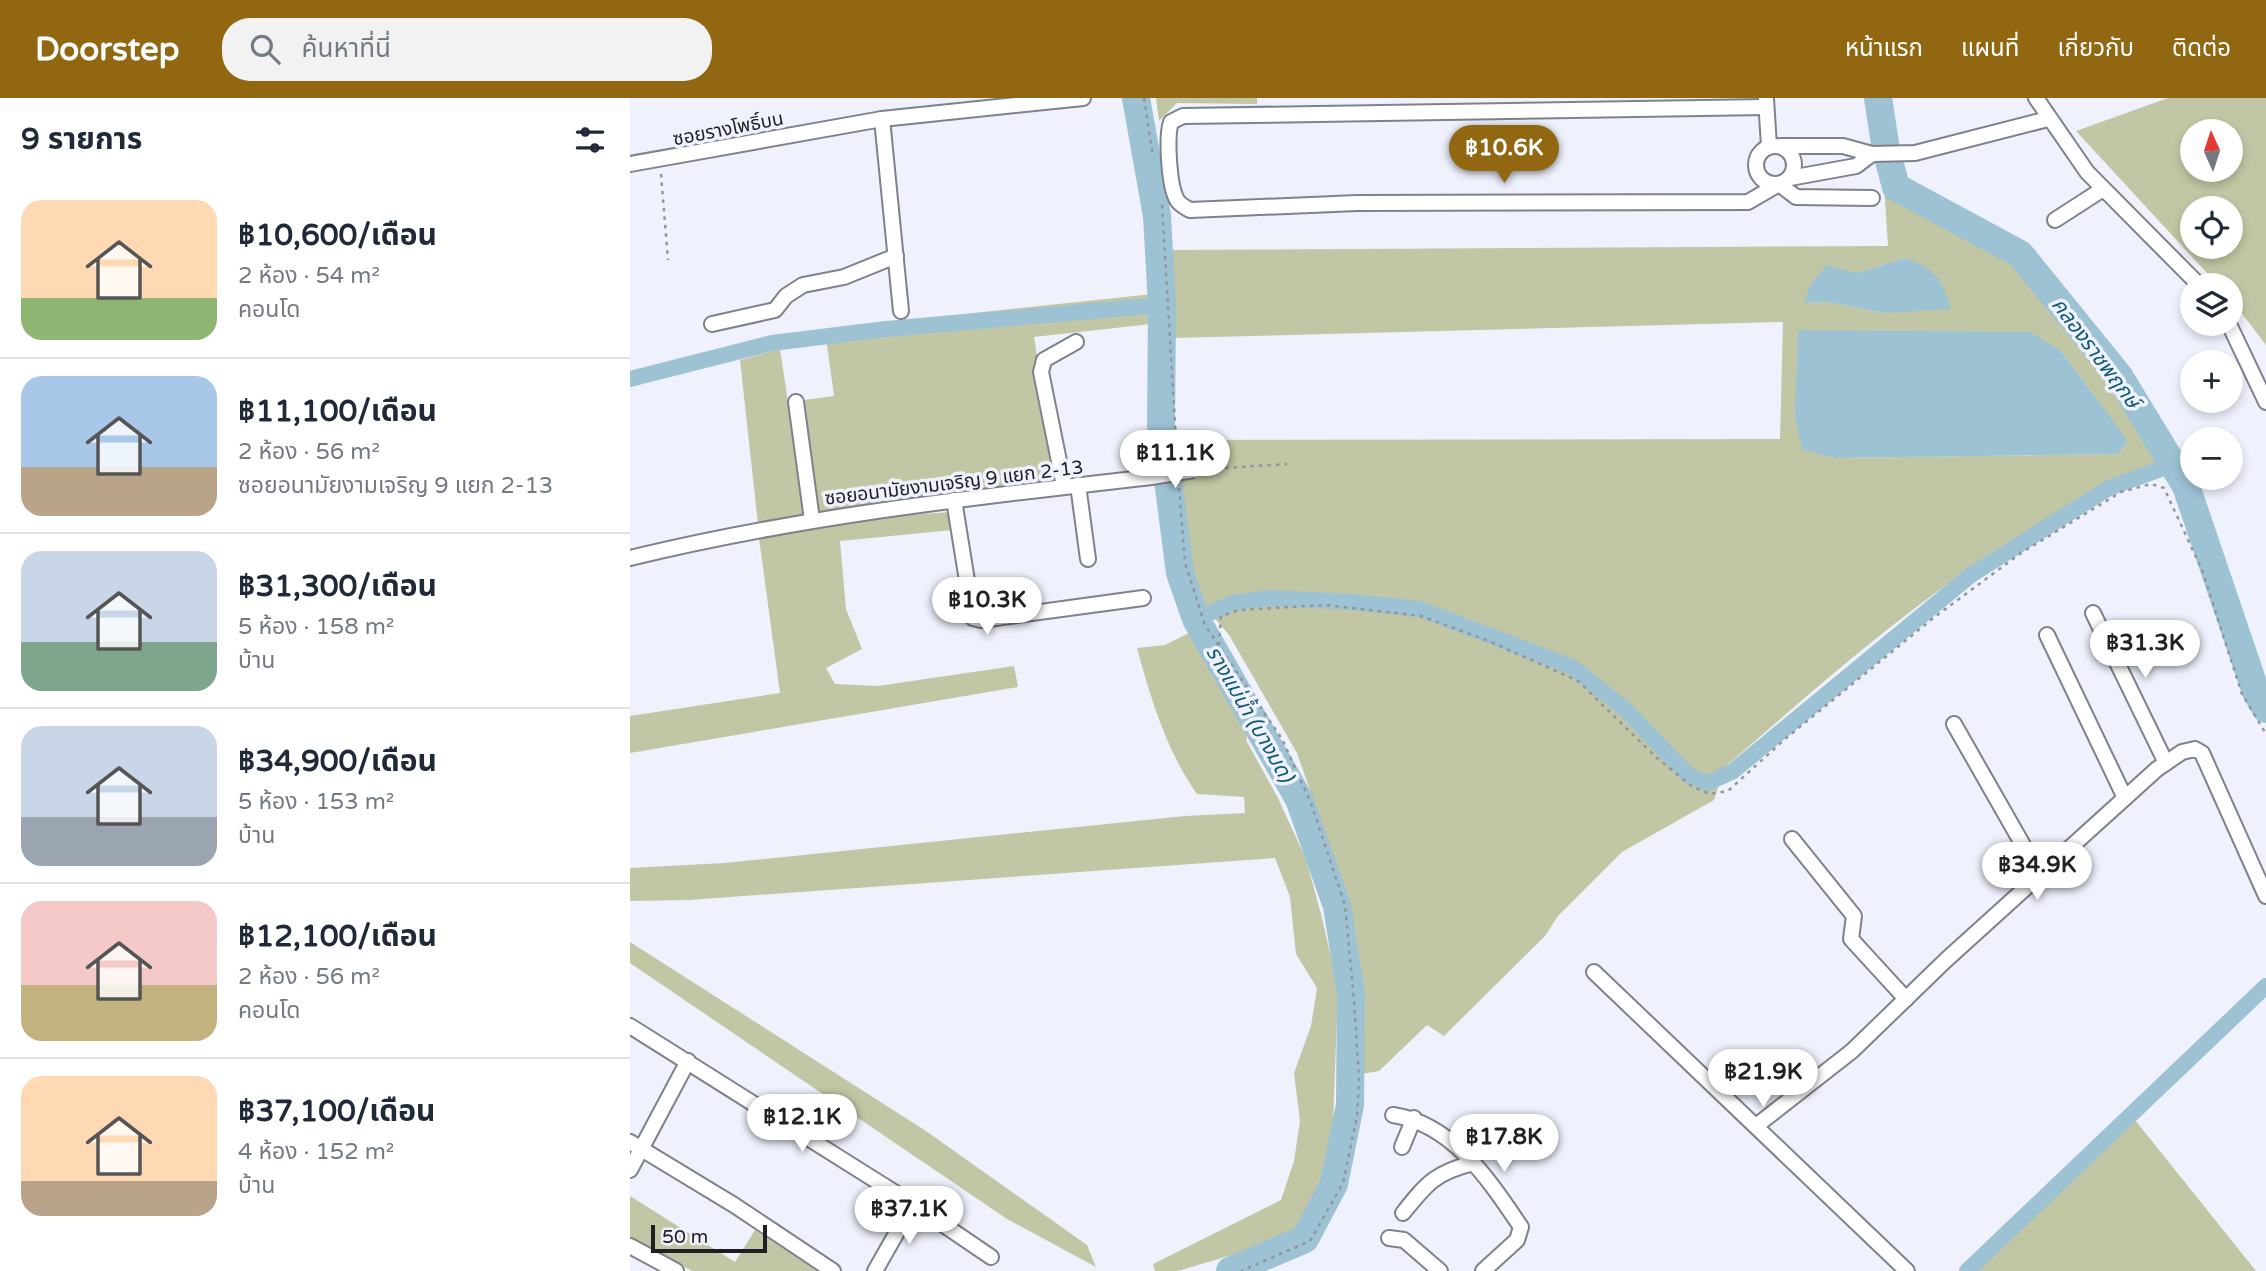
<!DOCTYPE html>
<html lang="th">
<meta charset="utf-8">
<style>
body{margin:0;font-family:"Varela Round","Noto Sans Thai",sans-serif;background:#f2f2f3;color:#1f2937;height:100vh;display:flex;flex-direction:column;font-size:26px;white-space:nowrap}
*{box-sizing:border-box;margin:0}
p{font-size:23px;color:#747a83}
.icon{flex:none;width:38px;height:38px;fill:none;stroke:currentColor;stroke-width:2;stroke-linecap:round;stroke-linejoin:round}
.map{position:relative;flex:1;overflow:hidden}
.drawer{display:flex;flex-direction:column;background:#fff;width:630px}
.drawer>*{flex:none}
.needle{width:46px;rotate:357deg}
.tools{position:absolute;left:1550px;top:21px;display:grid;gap:14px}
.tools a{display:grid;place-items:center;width:63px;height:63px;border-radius:50%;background:#fff;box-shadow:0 4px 10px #0003;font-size:35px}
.scale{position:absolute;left:21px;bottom:18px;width:116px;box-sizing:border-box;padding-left:7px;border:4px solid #1f1f23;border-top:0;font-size:19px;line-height:24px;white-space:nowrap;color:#1f1f23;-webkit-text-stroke:5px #eff2fd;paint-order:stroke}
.price{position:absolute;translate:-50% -60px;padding:0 16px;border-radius:24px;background:#fff;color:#222;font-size:23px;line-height:46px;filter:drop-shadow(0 2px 4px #0008)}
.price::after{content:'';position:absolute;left:50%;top:42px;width:21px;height:16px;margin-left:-10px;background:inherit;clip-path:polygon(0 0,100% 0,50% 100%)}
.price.current{background:#916811;color:#fff}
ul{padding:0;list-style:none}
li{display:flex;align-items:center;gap:21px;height:175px;padding:0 21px}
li+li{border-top:2px solid #e0e1e3}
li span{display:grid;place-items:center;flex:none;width:196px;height:140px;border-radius:21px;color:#555}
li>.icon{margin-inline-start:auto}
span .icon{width:84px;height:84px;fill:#fffc;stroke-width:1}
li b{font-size:30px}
h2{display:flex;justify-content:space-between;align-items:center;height:84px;padding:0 21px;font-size:30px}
header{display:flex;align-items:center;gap:42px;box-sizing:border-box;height:98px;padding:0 35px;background:#916811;color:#fff}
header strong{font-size:33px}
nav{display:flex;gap:38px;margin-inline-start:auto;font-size:24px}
.search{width:490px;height:63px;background:#f2f2f3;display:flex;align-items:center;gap:18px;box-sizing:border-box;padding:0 24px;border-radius:28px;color:#747a83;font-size:26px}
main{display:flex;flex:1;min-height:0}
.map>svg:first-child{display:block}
</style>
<header>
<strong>Doorstep</strong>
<div class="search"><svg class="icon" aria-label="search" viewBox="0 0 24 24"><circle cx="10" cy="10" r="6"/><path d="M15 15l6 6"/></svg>ค้นหาที่นี่</div>
<nav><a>หน้าแรก</a><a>แผนที่</a><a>เกี่ยวกับ</a><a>ติดต่อ</a></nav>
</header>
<main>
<section class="drawer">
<h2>9 รายการ<svg class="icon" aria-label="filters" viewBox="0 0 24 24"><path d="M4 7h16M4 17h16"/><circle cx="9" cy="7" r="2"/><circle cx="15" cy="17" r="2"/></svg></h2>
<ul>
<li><span style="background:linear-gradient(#ffd9b3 70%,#8fb573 0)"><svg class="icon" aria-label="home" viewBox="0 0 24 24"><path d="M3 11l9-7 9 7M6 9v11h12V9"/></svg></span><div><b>฿10,600/เดือน</b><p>2 ห้อง · 54 m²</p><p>คอนโด</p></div></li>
<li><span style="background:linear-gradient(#a9c7e8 65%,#b9a48a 0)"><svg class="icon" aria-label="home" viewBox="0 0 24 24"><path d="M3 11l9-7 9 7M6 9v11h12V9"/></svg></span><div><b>฿11,100/เดือน</b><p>2 ห้อง · 56 m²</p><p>ซอยอนามัยงามเจริญ 9 แยก 2-13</p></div></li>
<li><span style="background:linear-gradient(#c9d6e8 65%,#7fa58c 0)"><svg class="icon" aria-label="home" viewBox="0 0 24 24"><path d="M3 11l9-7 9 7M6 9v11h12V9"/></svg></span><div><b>฿31,300/เดือน</b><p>5 ห้อง · 158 m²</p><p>บ้าน</p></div></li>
<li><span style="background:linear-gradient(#c9d6e8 65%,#9aa5b1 0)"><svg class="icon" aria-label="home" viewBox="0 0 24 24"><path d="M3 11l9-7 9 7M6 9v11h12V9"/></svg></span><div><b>฿34,900/เดือน</b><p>5 ห้อง · 153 m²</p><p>บ้าน</p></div></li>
<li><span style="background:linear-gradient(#f6c9c9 60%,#c2b280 0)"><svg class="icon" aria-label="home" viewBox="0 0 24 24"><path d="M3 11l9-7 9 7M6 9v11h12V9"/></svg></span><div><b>฿12,100/เดือน</b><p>2 ห้อง · 56 m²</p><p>คอนโด</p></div></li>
<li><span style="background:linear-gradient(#ffd9b3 75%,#b9a48a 0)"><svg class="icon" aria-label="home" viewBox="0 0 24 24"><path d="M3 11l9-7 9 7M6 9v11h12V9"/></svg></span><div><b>฿37,100/เดือน</b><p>4 ห้อง · 152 m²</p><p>บ้าน</p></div></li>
</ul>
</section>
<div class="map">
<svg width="1636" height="1173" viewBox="0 0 1636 1173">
<rect width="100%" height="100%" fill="#eff2fd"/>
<g fill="#c1c6a4" fill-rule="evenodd">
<path d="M526 0H627V6L547 5 529 23Z"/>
<path d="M1538 0H1636V247L1601 201V187H1588L1446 33ZM1563 33H1601V72H1563ZM1563 110H1601V149H1563Z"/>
<path d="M1253 71C1284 85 1308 108 1335 130 1348 141 1365 149 1378 161 1434 213 1495 298 1536 363 1483 388 1430 413 1380 444 1278 508 1186 590 1095 669L1084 702 992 754 928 818 915 838 814 938 797 927 749 973 726 977 731 951 719 804 667 655 599 537 575 509 558 459 552 385 553 342 1150 341 1153 224 543 240 539 152 1258 148ZM1276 160 1255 215 1197 204 1174 205 1226 175ZM1431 253 1471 307 1487 356 1204 360 1172 350Z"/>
<path d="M523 196 521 226 404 239 426 382 223 408 128 426 110 262 150 251 158 304 204 298 197 247 202 230Z"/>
<path d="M321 414 322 432 210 443 216 511 232 551 196 570 205 586 248 588 384 568 388 589 0 655V618L150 595 129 440 236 420Z"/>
<path d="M561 534 615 625 617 644 647 698 676 761 691 816 708 889 702 1056 677 1123 649 1143 548 1173H525L523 1166 651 1102 664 1063 670 1023 664 975 681 928 687 890 666 856 660 799 645 760 59 802 0 803V770L94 765 555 718 615 715 614 699 567 696C536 652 521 601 507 550L535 547Z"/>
<path d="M0 844 296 1033 457 1147 466 1169 377 1121 0 865Z"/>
<path d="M1505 1022 1626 1173H1340Z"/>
<path d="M0 1098 105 1164 125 1132 187 1173H62L0 1139Z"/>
</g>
<g fill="#9cc2d4">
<path d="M1276 160C1307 172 1311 180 1321 211L1255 215 1197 204 1174 205 1180 187 1197 167 1226 175Z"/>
<path d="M1168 232 1400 234 1431 253 1498 343 1487 356 1204 360 1172 351 1165 319Z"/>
</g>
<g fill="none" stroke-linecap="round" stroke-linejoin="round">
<g stroke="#9cc2d4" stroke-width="16">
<path d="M0 281 142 245 256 231 532 207"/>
<path d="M566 521 603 505 638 500 723 504 790 511 942 569 995 611 1058 677 1077 685 1102 674 1341 477 1479 390 1545 366"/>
<path d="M1337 1173 1636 888"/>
</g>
<g stroke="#9cc2d4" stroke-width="28">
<path d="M506 0 527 118 532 207 531 328 550 475 566 521 669 701 707 808 721 896 720 1007 704 1086 675 1141 600 1173"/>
<path d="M1248 0 1256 52 1266 89 1390 156 1489 278 1556 388 1626 594 1636 611"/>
</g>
<g stroke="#7f818b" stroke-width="18">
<g id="minor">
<path d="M1406 0 1457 74 1569 187"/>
<path d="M1136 1 1139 48"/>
<path d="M1136 9 553 18 541 24C536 39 539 88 547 102 550 107 555 109 560 112L727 105 1118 104 1149 86 1166 99 1242 100"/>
<path d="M252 21 271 213"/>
<circle cx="1145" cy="67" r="19"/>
<path d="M1151 48H1213L1242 56 1285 55 1418 21"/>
<path d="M0 66 252 21 453 0"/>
<path d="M1160 80 1226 68 1242 56"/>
<path d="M1425 122 1473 91"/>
<path d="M82 226 145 212 156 198 173 187 214 179 266 158"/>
<path d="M1599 226 1636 304"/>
<path d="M166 304 182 422"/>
<path d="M448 387 458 461"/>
<path d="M434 388 411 274 414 262 446 244"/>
<path d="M324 402 343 520 351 522 513 500"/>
<path d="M0 460C172 418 346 399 521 379"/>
<path d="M1463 515 1536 665"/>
<path d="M1417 537 1495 700"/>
<path d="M1324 626 1410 777"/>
<path d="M1162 741 1224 818 1221 841 1276 901"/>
<path d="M964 874 1277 1173"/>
<path d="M0 928 283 1106 361 1159"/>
<path d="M763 1017C823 1026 859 1082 891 1129L887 1142 853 1173"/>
<path d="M1126 1028 1222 953 1316 862 1527 671 1552 654 1565 651 1572 655 1636 798"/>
<path d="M0 1044 104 1107 203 1173"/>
<path d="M772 1049 784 1020"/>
<path d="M0 1072 58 963"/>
<path d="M773 1115C797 1085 806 1074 844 1065"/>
<path d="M759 1140 774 1142 810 1173"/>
<path d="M0 1148 46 1173"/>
<path d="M245 1173 283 1106"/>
</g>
</g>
<g stroke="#92949b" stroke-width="2.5" stroke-dasharray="3.5 5" stroke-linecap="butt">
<path d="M514 0 523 59"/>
<path d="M31 76 38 162"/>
<path d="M532 107 547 359"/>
<path d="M578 371 657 366"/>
<path d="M549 390 555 465 575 527 652 641 681 705 715 807 724 902 729 982 727 1018 713 1085 680 1143 611 1173"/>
<path d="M589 547 591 518 609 512 695 507 791 518 859 543 948 583 1027 660 1063 689 1080 696 1098 693 1155 641 1302 521 1391 455 1491 394 1521 386 1534 390 1572 472 1612 596 1636 636"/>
</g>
<use href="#minor" stroke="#fff" stroke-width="14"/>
<g stroke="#7f818b" stroke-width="18" stroke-linecap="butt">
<path id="minor-bridge" d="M521 379 564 372"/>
</g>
<use href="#minor-bridge" stroke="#fff" stroke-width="14"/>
</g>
<g text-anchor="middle" stroke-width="7" stroke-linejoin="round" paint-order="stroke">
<g font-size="19" fill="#1f1f23" stroke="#eff2fd">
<text transform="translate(98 30) rotate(-11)" y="7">ซอยรางโพธิ์บน</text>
<text transform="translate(324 384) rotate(-7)" y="7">ซอยอนามัยงามเจริญ 9 แยก 2-13</text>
</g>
<g font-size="21" font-style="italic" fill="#0f5972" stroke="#eff2fd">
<text transform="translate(1466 255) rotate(53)" y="7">คลองราชพฤกษ์</text>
<text transform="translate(620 616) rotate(60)" y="7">รางแม่น้ำ (บางมด)</text>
</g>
</g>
</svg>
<div class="tools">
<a><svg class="needle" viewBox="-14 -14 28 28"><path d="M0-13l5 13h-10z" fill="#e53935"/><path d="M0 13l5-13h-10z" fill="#747a83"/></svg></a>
<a><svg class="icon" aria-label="locate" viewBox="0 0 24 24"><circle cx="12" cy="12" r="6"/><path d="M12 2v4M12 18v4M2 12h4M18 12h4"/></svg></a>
<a><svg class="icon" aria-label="layers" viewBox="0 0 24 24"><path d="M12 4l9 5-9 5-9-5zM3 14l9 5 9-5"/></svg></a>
<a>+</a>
<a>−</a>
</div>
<div class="scale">50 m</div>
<b class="price current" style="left:874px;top:87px">฿10.6K</b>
<b class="price" style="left:545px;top:392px">฿11.1K</b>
<b class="price" style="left:357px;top:539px">฿10.3K</b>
<b class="price" style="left:1515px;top:582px">฿31.3K</b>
<b class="price" style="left:1407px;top:804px">฿34.9K</b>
<b class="price" style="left:1133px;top:1011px">฿21.9K</b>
<b class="price" style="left:172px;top:1056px">฿12.1K</b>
<b class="price" style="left:874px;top:1076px">฿17.8K</b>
<b class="price" style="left:279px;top:1148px">฿37.1K</b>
</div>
</main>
